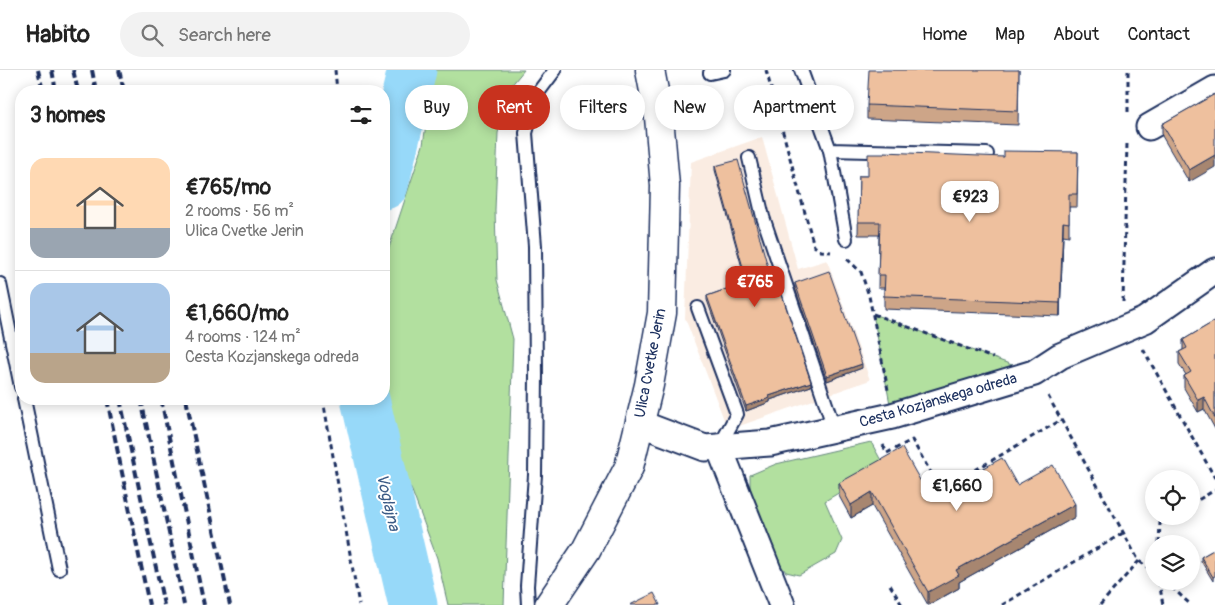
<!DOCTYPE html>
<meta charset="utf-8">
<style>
body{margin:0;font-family:Pangolin,sans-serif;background:#f2f2f2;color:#222;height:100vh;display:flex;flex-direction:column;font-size:19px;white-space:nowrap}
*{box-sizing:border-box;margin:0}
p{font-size:16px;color:#767676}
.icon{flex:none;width:28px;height:28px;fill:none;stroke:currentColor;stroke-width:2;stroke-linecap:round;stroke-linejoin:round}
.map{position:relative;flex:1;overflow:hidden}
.panel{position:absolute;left:15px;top:15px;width:375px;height:320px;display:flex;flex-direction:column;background:#fff;border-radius:20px;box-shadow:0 2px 12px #0003}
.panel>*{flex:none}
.hud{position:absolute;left:405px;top:15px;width:475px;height:45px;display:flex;gap:10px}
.fabs{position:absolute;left:1145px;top:400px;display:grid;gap:10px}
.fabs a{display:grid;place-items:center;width:55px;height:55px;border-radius:50%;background:#fff;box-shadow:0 2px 12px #0003;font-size:25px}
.price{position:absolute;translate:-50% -42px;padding:0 11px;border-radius:10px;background:#fff;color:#222;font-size:16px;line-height:32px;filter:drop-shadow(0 1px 2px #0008)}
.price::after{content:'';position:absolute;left:50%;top:30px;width:15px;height:11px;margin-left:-8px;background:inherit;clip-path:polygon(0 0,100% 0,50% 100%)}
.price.on{background:#c8321e;color:#fff}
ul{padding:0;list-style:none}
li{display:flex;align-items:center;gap:15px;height:125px;padding:0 15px}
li+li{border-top:1px solid #e0e0e0}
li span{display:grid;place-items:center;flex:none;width:140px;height:100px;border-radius:15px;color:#555}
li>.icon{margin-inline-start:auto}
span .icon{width:60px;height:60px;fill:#fffc;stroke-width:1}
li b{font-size:21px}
h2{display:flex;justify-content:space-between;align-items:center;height:60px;padding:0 15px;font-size:21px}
.chip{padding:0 18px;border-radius:22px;background:#fff;box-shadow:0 2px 12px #0003;font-size:18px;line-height:45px}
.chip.on{background:#c8321e;color:#fff}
header{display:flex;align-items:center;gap:30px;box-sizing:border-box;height:70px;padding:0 25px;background:#fff;border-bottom:1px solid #e0e0e0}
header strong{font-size:24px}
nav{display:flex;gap:28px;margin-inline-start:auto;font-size:18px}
.search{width:350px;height:45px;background:#f2f2f2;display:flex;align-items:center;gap:12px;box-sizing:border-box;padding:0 18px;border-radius:28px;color:#767676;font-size:19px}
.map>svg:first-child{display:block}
</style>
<header>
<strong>Habito</strong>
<div class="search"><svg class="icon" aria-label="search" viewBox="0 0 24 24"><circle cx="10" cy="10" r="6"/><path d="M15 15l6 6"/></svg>Search here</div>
<nav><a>Home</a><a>Map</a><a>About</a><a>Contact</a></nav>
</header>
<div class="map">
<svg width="1215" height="535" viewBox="0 0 1215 535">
<rect width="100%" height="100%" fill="#fff"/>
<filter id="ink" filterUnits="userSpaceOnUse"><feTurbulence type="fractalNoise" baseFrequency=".02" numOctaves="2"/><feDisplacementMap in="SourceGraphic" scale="10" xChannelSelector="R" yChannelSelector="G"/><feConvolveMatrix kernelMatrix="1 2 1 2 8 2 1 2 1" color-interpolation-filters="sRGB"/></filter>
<g filter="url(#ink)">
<path fill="#faece2" d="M762 67 798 199 827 190 870 310 728 360 685 248 691 92Z"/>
<g fill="#b2e09f" stroke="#66887e">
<path d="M434 0H524L510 17 498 63 495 140 497 210 513 269 504 535H448L437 488 412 421 391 380 379 329H384V193L423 75Z"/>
<path d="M873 244 1034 303 890 334Z"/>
<path d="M871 372 884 396 825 431 842 470 836 484 799 505 786 502 770 481 750 433V405L776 394Z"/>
</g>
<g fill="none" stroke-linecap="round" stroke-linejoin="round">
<g stroke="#97d9f9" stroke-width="49">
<path d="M384 115 412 0"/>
<path d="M365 329 413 535"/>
</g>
<g stroke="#1b2f5e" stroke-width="16">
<g id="lane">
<path d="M801 0 830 80 987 84"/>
<path d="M710 3 724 0"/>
<path d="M830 80 846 169"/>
<path d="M749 88 763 147 834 358"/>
<path d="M0 214 21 317"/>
<path d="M698 238 737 344 719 377"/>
<path d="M24 329 59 499"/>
<path d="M528 535 527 516 535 405 536 305 535 176 526 63 537 24 555 0"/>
</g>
</g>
<g stroke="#1b2f5e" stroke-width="29">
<g id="street">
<path d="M1149 57 1215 19"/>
<path d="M639 353 705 378 770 373 892 346 1034 303 1060 286 1145 250 1215 201"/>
<path d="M719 377 782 535"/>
</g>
</g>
<g stroke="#1b2f5e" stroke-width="31">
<path id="secondary" d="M549 535 586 480 629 397 649 315 662 243 665 116 659 47 650 0"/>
</g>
<g stroke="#1b2f5e" stroke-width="3" stroke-dasharray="5 4" stroke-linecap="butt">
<path d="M335 0 337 21"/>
<path d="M766 0 814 176 821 181 831 182"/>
<path d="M1128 42V0"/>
<path d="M847 189 861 202 869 226 888 320"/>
<path d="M1123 232 1127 73"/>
<path d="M873 244 993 288"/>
<path d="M1143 279 1215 408"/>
<path d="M1048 326 1139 491 1154 502"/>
<path d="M323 329 359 535"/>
<path d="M883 375 887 383 912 370 941 420 1061 350"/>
<path d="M1191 434 1215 420"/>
<path d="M1159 474 1160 453 1171 446"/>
<path d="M1159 511 1163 535"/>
<path d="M1165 511 1191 535"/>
<path d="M890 515 902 535"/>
<path d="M1002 535 1123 463"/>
<path d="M1100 535 1139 491"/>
</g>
<use href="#lane" stroke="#fff" stroke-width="12"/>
<use href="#street" stroke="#fff" stroke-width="25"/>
<use href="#secondary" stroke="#fff" stroke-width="28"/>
<g stroke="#1b2f5e" stroke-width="4" stroke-dasharray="8 4" stroke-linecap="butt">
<path d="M38 0 43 21"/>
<path d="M52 0 56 21"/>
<path d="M73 0 78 21"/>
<path d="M92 0 96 21"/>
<path d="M119 0 124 21"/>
<path d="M107 329 149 535"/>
<path d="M120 329 164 535"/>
<path d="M141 329 184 535"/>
<path d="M161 329 204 535"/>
<path d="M186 329 230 535"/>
</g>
</g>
<g fill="#cda588" stroke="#1b2f5e">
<path d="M1019 0 1018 55 867 49V35Z"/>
<path d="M1215 24 1189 112 1162 66V54Z"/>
<path d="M1078 82 1077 137H1069V166L1063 165 1060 246 884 239V218H878L879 165H858L859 106H868L1004 87Z"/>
<path d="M715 96 771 208 811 316 770 330V332L746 341 707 230V226L746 212 715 100Z"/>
<path d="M795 213 862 298 827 311 795 218Z"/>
<path d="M1215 251V359L1204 339 1198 342 1184 318V306L1186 305 1179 294V282L1183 280V270Z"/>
<path d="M839 413 930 428 1017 415 1075 447 959 512V518L929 535H928L872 436 851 448 839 426Z"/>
<path d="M1215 479 1213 511 1201 491V487Z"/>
</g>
<g fill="#a7866f" stroke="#1b2f5e">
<path d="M1215 85V97L1189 112V100Z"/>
<path d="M1063 152V165L1060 246V233Z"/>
<path d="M862 294V298L827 311V306Z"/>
<path d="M811 312V316L770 330V332L746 341V336L769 326Z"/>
<path d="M1204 327V339L1198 342V330Z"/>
<path d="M872 422V436L851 448V435Z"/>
<path d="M1075 434V447L959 512V518L928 535V522L956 500Z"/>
</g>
<g fill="#eec09e" stroke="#1b2f5e">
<path d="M869 0H1019L1018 41 867 35Z"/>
<path d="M1215 24V85L1189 100 1162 54Z"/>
<path d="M1004 81 1078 82 1077 124H1069V153L1063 152 1060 233 884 226 885 205H878L880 152H858L859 106H868V84H884V82L1004 87Z"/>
<path d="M738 90 771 208 775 207 780 219 811 312 769 326 770 328 746 336 707 226 747 212 715 96Z"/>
<path d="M829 201 862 294 827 306 795 213Z"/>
<path d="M1215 251V348L1204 327 1198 330 1184 306 1191 302 1179 282 1187 278 1183 270Z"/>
<path d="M902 378 930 428 1002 388 1017 415 1053 395 1075 434 956 500 959 505 928 522 872 422 851 435 839 413Z"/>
<path d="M1215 479V506L1213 507 1201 487Z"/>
<path d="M654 523 660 535H630Z"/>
</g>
</g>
<g text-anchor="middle" stroke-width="4" stroke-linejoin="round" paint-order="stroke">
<g font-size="15" fill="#1b2f5e" stroke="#fff">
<text transform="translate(650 293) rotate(-79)" y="5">Ulica Cvetke Jerin</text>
<text transform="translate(938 330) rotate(-16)" y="5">Cesta Kozjanskega odreda</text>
</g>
<g font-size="16" font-style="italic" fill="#3a5a85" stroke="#fff">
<text transform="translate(389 432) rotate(77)" y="6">Voglajna</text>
</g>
</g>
</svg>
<div class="fabs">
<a><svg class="icon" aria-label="locate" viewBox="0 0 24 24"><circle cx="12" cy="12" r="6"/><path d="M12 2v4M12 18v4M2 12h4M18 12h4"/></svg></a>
<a><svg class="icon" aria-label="layers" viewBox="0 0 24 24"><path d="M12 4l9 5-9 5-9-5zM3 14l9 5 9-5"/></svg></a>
</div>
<b class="price" style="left:970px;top:153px">€923</b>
<b class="price on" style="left:755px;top:238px">€765</b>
<b class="price" style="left:957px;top:442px">€1,660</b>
<div class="hud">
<a class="chip">Buy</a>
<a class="chip on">Rent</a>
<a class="chip">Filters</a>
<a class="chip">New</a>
<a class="chip">Apartment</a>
</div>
<section class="panel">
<h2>3 homes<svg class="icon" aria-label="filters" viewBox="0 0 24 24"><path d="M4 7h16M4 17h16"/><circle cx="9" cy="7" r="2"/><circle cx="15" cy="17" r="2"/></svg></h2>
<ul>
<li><span style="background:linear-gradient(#ffd9b3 70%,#9aa5b1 0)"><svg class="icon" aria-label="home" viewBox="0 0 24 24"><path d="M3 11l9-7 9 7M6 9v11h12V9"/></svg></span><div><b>€765/mo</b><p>2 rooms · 56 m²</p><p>Ulica Cvetke Jerin</p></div></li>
<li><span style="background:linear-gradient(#a9c7e8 70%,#b9a48a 0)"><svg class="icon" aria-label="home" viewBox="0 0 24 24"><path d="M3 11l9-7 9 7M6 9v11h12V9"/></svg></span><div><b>€1,660/mo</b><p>4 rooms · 124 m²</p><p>Cesta Kozjanskega odreda</p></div></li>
</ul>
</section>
</div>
